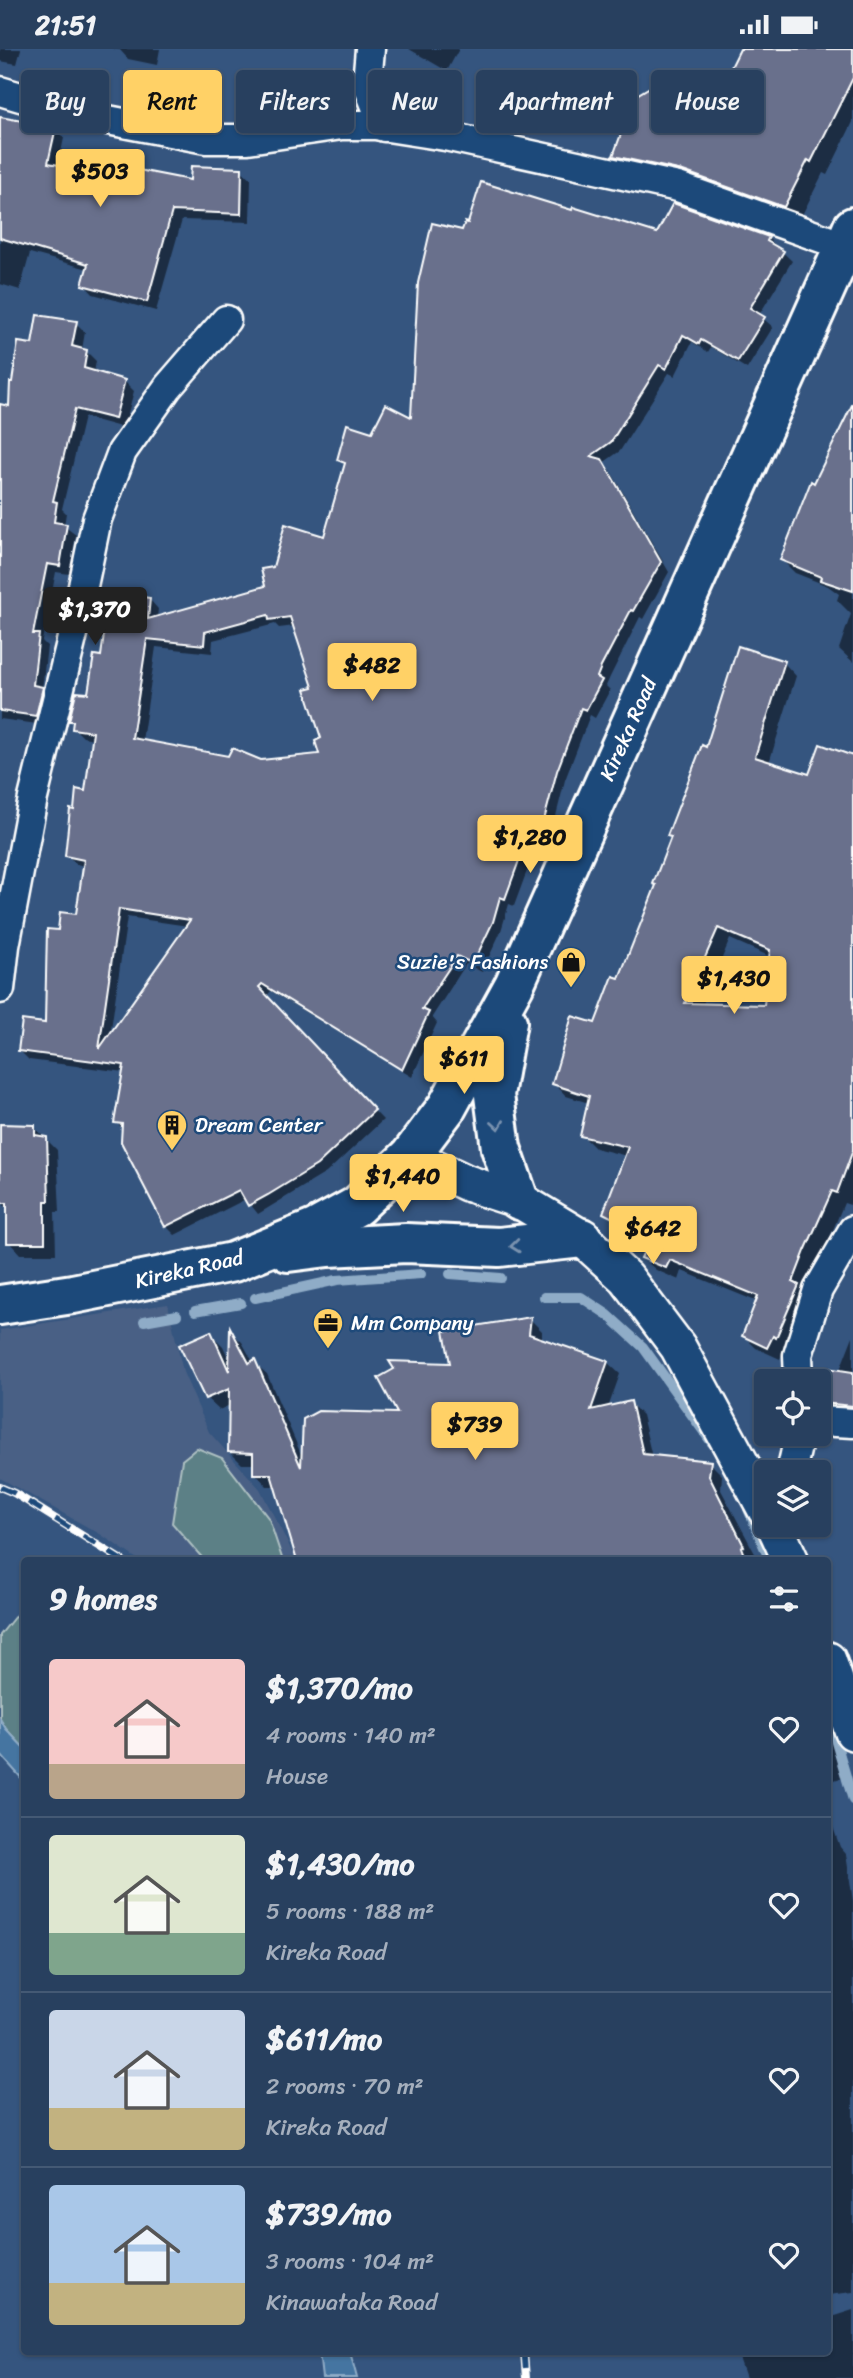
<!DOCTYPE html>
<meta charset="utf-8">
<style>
body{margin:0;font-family:Sriracha,sans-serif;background:#304765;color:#f1f3f6;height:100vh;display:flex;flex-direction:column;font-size:26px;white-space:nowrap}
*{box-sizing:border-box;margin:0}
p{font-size:23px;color:#a5afbd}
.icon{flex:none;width:38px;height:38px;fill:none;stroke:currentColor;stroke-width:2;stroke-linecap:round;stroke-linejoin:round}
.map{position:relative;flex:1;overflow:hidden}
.drawer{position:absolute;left:21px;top:1508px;width:810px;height:798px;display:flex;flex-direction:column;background:#28405f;border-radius:7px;box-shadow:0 2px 5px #0004,0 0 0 2px #445974}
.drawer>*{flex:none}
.hud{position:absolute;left:21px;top:21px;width:812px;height:63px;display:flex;gap:14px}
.controls{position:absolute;left:754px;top:1320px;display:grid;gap:14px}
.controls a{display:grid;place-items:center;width:77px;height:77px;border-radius:7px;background:#28405f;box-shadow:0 2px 5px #0004,0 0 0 2px #445974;font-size:35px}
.price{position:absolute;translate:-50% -60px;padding:0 16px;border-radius:7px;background:#ffd166;color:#111;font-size:23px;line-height:46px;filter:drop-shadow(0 2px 4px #0008)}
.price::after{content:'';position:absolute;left:50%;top:42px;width:21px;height:16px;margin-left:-10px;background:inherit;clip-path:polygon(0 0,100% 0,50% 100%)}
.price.on{background:#222;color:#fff}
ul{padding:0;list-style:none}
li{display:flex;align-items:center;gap:21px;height:175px;padding:0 28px}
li+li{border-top:2px solid #445974}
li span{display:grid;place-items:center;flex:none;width:196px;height:140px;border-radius:7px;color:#555}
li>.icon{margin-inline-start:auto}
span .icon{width:84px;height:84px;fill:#fffc;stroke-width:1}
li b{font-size:30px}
h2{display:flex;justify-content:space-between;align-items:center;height:84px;padding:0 28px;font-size:30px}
.tag{padding:0 24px;border-radius:7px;background:#28405f;box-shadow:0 2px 5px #0004,0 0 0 2px #445974;font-size:24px;line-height:63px}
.tag.on{background:#ffd166;color:#111}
.status{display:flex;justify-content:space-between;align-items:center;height:49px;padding:0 35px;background:#28405f;direction:ltr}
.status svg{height:19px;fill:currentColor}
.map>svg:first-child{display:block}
</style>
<div class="status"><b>21:51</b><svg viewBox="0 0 49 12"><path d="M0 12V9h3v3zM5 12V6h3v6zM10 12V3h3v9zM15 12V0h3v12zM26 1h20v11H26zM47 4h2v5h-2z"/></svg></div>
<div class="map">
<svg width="853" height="2329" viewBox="0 0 853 2329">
<rect width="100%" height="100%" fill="#35557f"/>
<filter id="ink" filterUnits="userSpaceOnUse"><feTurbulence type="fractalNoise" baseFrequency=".0143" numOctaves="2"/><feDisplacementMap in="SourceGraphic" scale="14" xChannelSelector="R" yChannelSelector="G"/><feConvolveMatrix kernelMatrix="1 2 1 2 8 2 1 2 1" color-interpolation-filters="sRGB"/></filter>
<g filter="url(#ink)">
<path fill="#496085" d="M168 1255 183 1323 209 1383 260 1440 297 1512H140L100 1485 0 1429V1281Z"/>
<g fill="#5c8086" stroke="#aec0c2" stroke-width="2">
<path d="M197 1399 222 1409 269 1470 283 1512H205L172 1474 182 1411Z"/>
<path d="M20 1561H24V1699L6 1680 0 1670V1586Z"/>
</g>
<g fill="#4574a1" stroke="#8facc7" stroke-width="2">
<path d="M0 1670 6 1680 24 1699V1732L0 1705Z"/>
<path d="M319 2303H350L357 2329H322Z"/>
</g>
<g fill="#0007" fill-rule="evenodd">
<path d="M0 0H21L17 15 0 12Z"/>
<path d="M113 0H160L157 16 128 10 120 1Z"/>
<path d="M409 0H459L447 22Z"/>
<path d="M742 0H853V73L827 126 823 124 799 172 630 121 615 106 659 35 674 50 688 71 710 65Z"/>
<path d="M0 68 55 80 64 89 58 118 122 129 192 133 241 121 251 130 250 173 182 171 156 262 93 245 84 235 88 220 30 204 20 241 0 235Z"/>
<path d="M463 183 768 189 792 212 759 266 773 278 747 320 711 298 708 303 692 293 675 327 669 324 620 402 603 414 610 421 669 523 643 570 640 568 610 628 606 637 610 641 595 669 590 666 565 731 551 787 541 784 514 857 509 855 501 882 482 923 466 915 432 968 437 974 412 1028 271 942 266 948 383 1071 326 1124 258 1165 246 1150 175 1186 166 1177 123 1080 116 1073 124 1023 29 1011 20 1002 46 976 59 883 78 867 85 817 76 815 67 806 75 762 87 744 94 690 83 688 74 679 75 675 71 671 90 646 103 609 106 588 103 585 150 551 158 560 157 569 267 538 275 519 325 489 346 417 339 411 373 385 413 371ZM275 575 279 579 295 577 315 639 323 690 321 706 261 713 142 692 156 598 212 604 213 591ZM127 868 188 877 110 987Z"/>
<path d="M76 274 85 283 82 301 86 302 96 312 94 324 124 332 134 342 124 379 84 368 62 460 66 464 64 477 76 486 69 525 56 523 42 592 47 597 42 640 52 649 45 676 0 670V357L11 359 33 297Z"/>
<path d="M853 360V613L839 600 851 565 837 551 839 545 828 537 795 524 782 511 815 436Z"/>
<path d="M784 614 796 627 769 714 810 727 853 708V1147L850 1156 844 1154 780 1310 756 1299 744 1287 758 1253 682 1222 679 1231 656 1221 643 1209 647 1199 639 1196 626 1183 627 1181 617 1176 605 1163 627 1107 595 1099 582 1086 589 1054 566 1047 554 1034 596 976 620 932 658 837 673 790 669 786 707 700ZM730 890 771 908 765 958 702 957Z"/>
<path d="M34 1078 57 1101 60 1163H55L56 1205H20L9 1193V1161L1 1153 0 1085Z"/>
<path d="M530 1270 542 1282V1291L607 1313 620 1325 608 1359 630 1354 642 1366 652 1408 710 1414 722 1426 721 1441 759 1512H305L276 1437H267L255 1424V1415H242L230 1403V1356L219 1361 206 1349 210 1284 223 1297 231 1315V1283L242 1293 253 1313 267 1325 303 1410 400 1365 452 1316Z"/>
<path d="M853 1287V1369L837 1367 824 1353 839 1323Z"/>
<path d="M828 1674 844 1728 828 1733Z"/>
<path d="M828 1764 840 1798 846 1805 853 1852V2243L828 2246Z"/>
<path d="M853 2261V2329H746L737 2303H828V2269Z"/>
</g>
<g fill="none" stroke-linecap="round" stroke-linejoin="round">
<g stroke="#8facc7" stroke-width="10">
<path d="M450 1225 501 1229"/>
<path d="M544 1248H581L608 1266 643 1298 712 1394"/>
<path d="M255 1249 337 1231 421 1225"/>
<path d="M195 1262 241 1254"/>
<path d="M144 1272 177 1266"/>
<path d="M748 1460 770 1512"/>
<path d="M828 1666 853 1751"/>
</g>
</g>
<g fill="#69708c" stroke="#fff" stroke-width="2" fill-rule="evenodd">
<path d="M740 0H853V29L811 113 808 111 784 158 683 122 613 107 635 47 660 32 685 73 694 55 709 63Z"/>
<path d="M0 68 56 78 48 114 121 127 123 118 190 131 191 117 242 119 241 165 172 162 147 253 82 236 88 215 0 189Z"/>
<path d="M481 133 572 161 573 158 657 184 673 154 769 188 767 192 784 202 750 259 765 268 738 312 701 291 699 295 683 286 666 320 659 316 611 393 591 407 602 410 661 513 633 562 631 561 601 618 597 628 602 631 586 661 581 659 557 722 542 779 532 776 505 850 500 848 493 873 473 915 457 907 422 960 429 963 402 1021 262 935 259 938 375 1061 317 1116 268 1146 248 1157 239 1141 165 1178 121 1093 122 1075 114 1074 124 1016 18 1002 22 971 45 974 47 880 58 881 60 863 76 865 84 811 65 807 70 760 74 761 76 740 85 742 93 683 72 680 73 672H69L76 643 88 644 94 606 101 607 104 585 100 584 105 583 110 543 150 549 148 570 265 537 261 520 273 518 285 475 324 487 345 414 337 411 347 375 372 383 386 355 411 368 418 234 432 174 462 181 465 173 468 174ZM268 566 269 571 290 568 313 638 305 640 321 689 315 692 319 705 261 711 232 699 228 707 132 689 147 590 204 596 205 583ZM119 860 190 871 99 1000Z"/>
<path d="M37 266 77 272 72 297 87 301 84 319 125 331 115 370 75 360 53 452 57 453 54 473 67 475 60 517 47 515 33 585H39L33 636 43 638 36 667 0 662V355L9 357 10 333H12L18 293 32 295Z"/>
<path d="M853 354V542L820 531 821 528 780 511 811 432 814 434Z"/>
<path d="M738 597 785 612 755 708 809 725 820 695 853 707V1101L837 1144 832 1142 805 1202 793 1233 799 1236 776 1289 773 1287 767 1299 742 1287 758 1247 670 1211 666 1219 641 1209 648 1193 624 1184 627 1176 603 1164 628 1098 580 1087 589 1047 552 1035 572 967 595 974 613 927 619 929 656 836 653 835 671 788 667 787 702 696 706 698ZM718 879 770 901 764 956 685 954Z"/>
<path d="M0 1075 35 1076V1086L47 1088 49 1152H45V1194H7V1154H0Z"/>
<path d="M531 1268 529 1285 608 1312 591 1361 631 1352 643 1405 711 1412 709 1427 744 1497 741 1498 746 1512H594L593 1509 524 1512H297L271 1425H253V1404L228 1403 229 1340 205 1350 179 1296 211 1282 229 1322 230 1278 249 1314 255 1310 301 1418 303 1370 318 1362 397 1364 378 1329 394 1320 389 1312 450 1314 444 1282Z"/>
<path d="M827 1319 853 1323V1357L822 1354Z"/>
</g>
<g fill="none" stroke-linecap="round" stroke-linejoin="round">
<g stroke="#fff" stroke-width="33">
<g id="minor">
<path d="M370 0 367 34 384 78"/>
<path d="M0 42 82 66 206 90H248L342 76H375L445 87 678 138 844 197"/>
<path d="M0 940 5 897 33 749 73 585 97 470 122 403 168 338 226 271"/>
<path d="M799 1332 798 1306 818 1241 853 1181"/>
<path d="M819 1372 853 1374"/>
<path d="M791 1423 800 1384"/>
</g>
</g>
<g stroke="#fff" stroke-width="40">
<g id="tertiary">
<path d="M410 1107 467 1134 519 1151 582 1189 626 1229 678 1298 766 1461"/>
<path d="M774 1475 791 1512"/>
<path d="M828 1611 853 1683"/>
</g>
</g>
<g stroke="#fff" stroke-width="44">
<g id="secondary">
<path d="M507 973 494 1046 501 1099 519 1151"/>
<path d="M288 1203 328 1198 406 1194 499 1198 582 1189"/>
<path d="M0 1256 73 1245 233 1213 315 1180 357 1157 410 1107 447 1058 514 936 853 178"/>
</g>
</g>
<use href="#minor" stroke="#1f4a7a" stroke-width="28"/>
<use href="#tertiary" stroke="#1f4a7a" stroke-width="35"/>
<use href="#secondary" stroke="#1f4a7a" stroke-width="38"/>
<g stroke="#fff" stroke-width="8">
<g id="rail">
<path d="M0 1438 14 1444 123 1512"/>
<path d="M524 2303 526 2329"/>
</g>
</g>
<use href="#rail" stroke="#1f4a7a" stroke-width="5" stroke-dasharray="16" stroke-linecap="butt"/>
</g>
<defs><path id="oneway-chevron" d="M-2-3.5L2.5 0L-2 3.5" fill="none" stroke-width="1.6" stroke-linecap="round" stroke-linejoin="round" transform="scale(1.75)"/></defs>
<g stroke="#7992af">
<use href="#oneway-chevron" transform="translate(498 1076) rotate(82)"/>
<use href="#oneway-chevron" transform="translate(515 1197) rotate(174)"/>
</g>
</g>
<defs>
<g id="shop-pin" transform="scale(1.575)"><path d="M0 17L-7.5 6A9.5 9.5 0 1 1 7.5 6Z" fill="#ffd166" stroke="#1f4a7a"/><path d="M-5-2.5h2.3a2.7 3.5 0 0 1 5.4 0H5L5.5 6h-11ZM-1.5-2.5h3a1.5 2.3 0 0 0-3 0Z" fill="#111"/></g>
<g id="building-pin" transform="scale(1.575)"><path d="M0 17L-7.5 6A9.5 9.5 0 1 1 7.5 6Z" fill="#ffd166" stroke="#1f4a7a"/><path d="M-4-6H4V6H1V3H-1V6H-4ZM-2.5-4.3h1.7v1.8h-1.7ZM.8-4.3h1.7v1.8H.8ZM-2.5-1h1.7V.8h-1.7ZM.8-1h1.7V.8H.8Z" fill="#111"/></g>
<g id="office-pin" transform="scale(1.575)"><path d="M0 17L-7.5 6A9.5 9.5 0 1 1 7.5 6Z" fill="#ffd166" stroke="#1f4a7a"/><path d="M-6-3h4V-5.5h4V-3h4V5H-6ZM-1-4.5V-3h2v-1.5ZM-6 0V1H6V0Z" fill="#111"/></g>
</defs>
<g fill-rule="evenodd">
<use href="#shop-pin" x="571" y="913"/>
<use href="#building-pin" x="172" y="1076"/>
<use href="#office-pin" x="328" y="1274"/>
</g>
<g text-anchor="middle" stroke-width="5" stroke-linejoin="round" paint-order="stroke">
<g font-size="21" fill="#fff" stroke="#1f4a7a">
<text transform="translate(628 680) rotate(-66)" y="7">Kireka Road</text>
<text transform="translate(189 1220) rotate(-13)" y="7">Kireka Road</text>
</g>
<g font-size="21" fill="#fff" stroke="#1f4a7a" text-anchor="start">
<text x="548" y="920" text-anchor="end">Suzie's Fashions</text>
<text x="195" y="1083">Dream Center</text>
<text x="351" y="1281">Mm Company</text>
</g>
</g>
</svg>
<div class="controls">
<a><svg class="icon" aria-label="locate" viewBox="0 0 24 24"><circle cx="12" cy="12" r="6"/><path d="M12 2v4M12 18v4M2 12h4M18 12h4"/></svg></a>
<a><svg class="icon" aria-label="layers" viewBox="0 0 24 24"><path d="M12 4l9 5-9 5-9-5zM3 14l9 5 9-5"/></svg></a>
</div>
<b class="price" style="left:100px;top:160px">$503</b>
<b class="price on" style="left:95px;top:598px">$1,370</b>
<b class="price" style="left:372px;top:654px">$482</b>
<b class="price" style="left:530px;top:826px">$1,280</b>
<b class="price" style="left:734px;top:967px">$1,430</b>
<b class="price" style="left:464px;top:1047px">$611</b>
<b class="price" style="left:403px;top:1165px">$1,440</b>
<b class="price" style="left:653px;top:1217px">$642</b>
<b class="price" style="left:475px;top:1413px">$739</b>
<div class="hud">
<a class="tag">Buy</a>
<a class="tag on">Rent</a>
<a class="tag">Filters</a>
<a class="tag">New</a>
<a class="tag">Apartment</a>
<a class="tag">House</a>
</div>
<section class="drawer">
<h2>9 homes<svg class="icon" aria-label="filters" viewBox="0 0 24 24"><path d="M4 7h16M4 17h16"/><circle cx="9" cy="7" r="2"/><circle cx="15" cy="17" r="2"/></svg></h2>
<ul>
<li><span style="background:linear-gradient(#f6c9c9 75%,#b9a48a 0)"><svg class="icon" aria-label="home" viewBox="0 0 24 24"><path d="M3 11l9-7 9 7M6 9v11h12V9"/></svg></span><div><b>$1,370/mo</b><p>4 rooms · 140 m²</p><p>House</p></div><svg class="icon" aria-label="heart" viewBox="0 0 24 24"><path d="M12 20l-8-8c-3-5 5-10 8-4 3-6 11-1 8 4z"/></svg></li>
<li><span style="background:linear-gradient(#dfe7d0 70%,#7fa58c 0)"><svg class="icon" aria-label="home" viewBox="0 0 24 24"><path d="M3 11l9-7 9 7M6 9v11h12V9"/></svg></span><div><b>$1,430/mo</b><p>5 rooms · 188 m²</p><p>Kireka Road</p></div><svg class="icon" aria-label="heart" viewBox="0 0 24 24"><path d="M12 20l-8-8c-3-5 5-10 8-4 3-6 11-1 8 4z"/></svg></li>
<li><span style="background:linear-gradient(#c9d6e8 70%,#c2b280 0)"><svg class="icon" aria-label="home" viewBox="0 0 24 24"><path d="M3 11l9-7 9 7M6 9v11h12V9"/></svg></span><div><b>$611/mo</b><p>2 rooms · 70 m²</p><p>Kireka Road</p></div><svg class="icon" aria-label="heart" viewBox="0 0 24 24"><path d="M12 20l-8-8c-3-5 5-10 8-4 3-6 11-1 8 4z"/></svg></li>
<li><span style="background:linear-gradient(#a9c7e8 70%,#c2b280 0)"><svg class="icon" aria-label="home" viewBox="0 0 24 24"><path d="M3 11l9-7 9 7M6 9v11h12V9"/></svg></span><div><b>$739/mo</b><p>3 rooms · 104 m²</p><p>Kinawataka Road</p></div><svg class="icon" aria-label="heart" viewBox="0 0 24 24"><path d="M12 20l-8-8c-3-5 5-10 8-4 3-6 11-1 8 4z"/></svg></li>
</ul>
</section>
</div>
